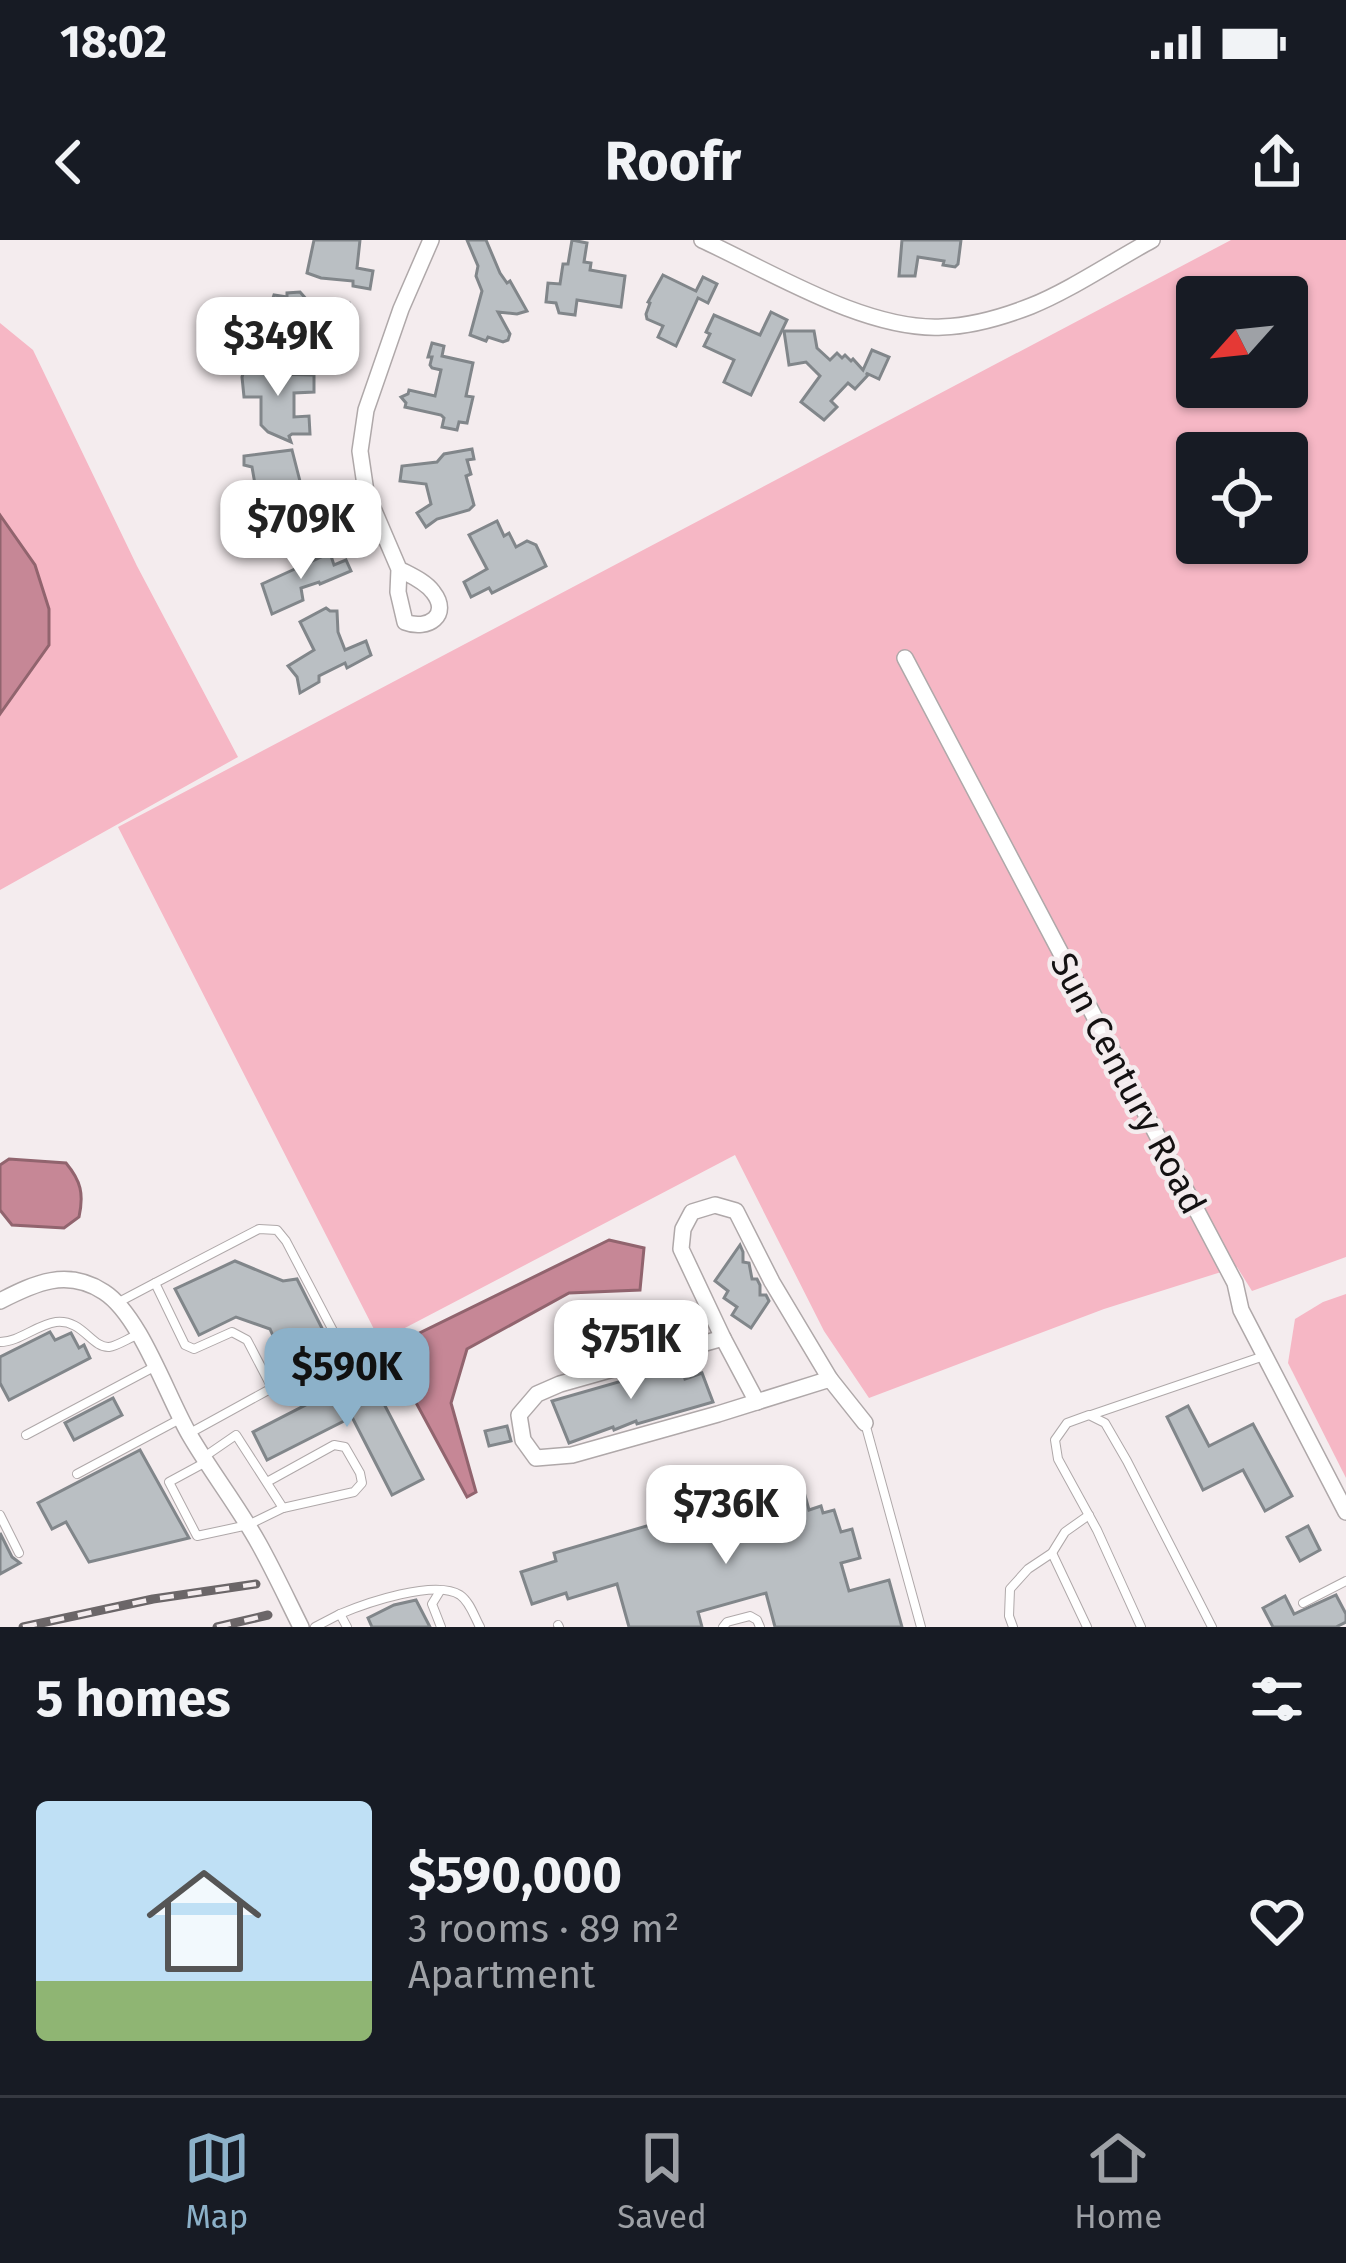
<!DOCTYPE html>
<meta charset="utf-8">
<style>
body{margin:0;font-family:"Fira Sans",sans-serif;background:#242831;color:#f1f3f6;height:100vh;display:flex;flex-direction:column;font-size:45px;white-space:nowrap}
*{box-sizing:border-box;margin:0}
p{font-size:39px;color:#9ea1a6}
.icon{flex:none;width:66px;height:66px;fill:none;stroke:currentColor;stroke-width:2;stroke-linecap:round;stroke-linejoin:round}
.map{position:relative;height:1387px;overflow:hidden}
.sheet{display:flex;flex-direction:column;background:#171b24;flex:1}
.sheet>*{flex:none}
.needle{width:78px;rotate:243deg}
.tools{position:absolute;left:1176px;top:36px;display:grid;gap:24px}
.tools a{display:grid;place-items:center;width:132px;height:132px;border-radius:12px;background:#171b24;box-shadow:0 3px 9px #0004;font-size:60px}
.price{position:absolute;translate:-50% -102px;padding:0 27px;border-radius:24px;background:#fff;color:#222;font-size:39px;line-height:78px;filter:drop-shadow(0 3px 6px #0008)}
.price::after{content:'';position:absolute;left:50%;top:72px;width:36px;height:27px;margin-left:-18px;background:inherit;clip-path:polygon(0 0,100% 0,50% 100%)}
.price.selected{background:#8cb1c9;color:#111}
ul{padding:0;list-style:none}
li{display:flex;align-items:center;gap:36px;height:300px;padding:0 36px}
li span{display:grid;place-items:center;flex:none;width:336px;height:240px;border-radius:12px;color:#555}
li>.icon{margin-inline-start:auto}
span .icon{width:144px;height:144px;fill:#fffc;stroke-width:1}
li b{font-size:51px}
h2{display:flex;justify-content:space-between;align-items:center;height:144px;padding:0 36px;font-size:51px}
.status{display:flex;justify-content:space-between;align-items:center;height:84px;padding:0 60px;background:#171b24;direction:ltr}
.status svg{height:33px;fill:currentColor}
header{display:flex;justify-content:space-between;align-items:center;height:156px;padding:0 36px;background:#171b24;font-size:54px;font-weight:700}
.dock{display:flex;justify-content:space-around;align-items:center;height:168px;border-top:3px solid #363941;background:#171b24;font-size:33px;color:#9ea1a6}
.dock a{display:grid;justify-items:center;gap:6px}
.dock .selected{color:#8cb1c9}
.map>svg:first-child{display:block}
</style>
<div class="status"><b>18:02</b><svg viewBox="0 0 49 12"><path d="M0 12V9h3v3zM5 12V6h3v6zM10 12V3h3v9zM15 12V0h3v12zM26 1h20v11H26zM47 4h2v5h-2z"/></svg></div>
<header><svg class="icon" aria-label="back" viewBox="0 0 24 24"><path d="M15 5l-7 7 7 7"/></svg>Roofr<svg class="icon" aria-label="share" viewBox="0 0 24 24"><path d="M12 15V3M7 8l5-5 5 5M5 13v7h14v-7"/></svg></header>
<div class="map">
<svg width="1346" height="1387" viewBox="0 0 1346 1387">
<rect width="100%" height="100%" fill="#f4ecee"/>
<g fill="#f6b7c5" fill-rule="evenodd">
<path d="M1231 0H1346V1017L1252 1051 1237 1027 1104 1069 869 1158 824 1091 735 915 380 1101 118 587ZM1197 57H1287V147H1197ZM1197 213H1287V303H1197Z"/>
<path d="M0 83 33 110 137 326 238 517 0 650Z"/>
<path d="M1346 1054V1238L1288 1123 1295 1079 1323 1062Z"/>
</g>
<g fill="#c68796" stroke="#91646e" stroke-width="3">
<path d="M0 275 35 325 49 369V405L0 474Z"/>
<path d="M9 919 66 923C81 941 84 954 79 977L64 988 12 985 0 970V925Z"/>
<path d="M609 1000 644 1008 640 1050 569 1053 467 1109 451 1163 476 1252 467 1257 387 1109Z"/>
</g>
<g fill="#babfc3" stroke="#81868a" stroke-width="3">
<path d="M314 0H360L357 28 373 31 370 49 353 46V41L321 38 307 33Z"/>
<path d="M467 0H486L500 33 507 43 510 41 527 71 517 74 498 72 510 94 508 100 503 102 488 97 486 101 470 95 482 51 476 36 478 26Z"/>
<path d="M572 0 587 3 584 22 591 23 590 30 625 36 621 67 577 60 575 75 559 73 556 63 546 62 548 43 560 44 563 24H568Z"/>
<path d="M902 0H961L958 24 955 27 943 25 944 21 918 17 915 36H899Z"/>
<path d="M663 35 696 51 703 37 717 44 708 63 698 58 676 106 658 97 663 86 647 79 646 74 650 63 648 62Z"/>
<path d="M300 52 315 69 314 114 281 112 286 90 262 86 264 64H271L274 55 287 57V53Z"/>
<path d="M319 60 349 63 347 78 337 77 336 80 316 77Z"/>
<path d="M771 72 787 80 751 155 724 142 734 120 704 106 710 94 706 92 714 75 760 95Z"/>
<path d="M784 91H814L817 108 830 120 837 113 842 118 845 115 851 121 853 119 863 130 872 110 889 117 879 139 866 133 868 135 855 149 848 143 831 161 837 167 824 180 801 162 820 136 806 122 789 125Z"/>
<path d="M432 103 444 106 442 116 473 123 466 156 473 157 467 183 459 182 457 190 442 187 444 178 441 175 405 167 406 163 401 157 408 154 409 150 435 156 441 130 432 128 430 125 432 117H428Z"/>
<path d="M247 122 252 126 272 127V134L314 135V152L294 153V177L309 176 310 194H292L289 196 291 202 268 192 261 185V157H244L242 137Z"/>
<path d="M472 209 474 219 467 220 471 234 466 236 474 265 469 270 437 279 426 287 417 273 431 264 426 244 400 241 402 226 437 222 444 214Z"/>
<path d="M292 210 303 253 323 251 326 270 318 271 328 303 284 313 272 286 251 288 253 276 244 275 241 271 244 261 254 258 253 250H256L252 227 244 225V216Z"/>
<path d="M497 281 504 296 509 293 516 307 527 301 536 305 546 326 492 353 489 348 471 357 464 342 487 329 469 295Z"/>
<path d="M330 313 334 325 346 320 351 331 320 344 319 342 301 348 303 360 272 374 262 344Z"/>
<path d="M326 368 330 371H337L338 392 345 410 366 401 371 415 347 428 345 423 319 436V442L300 453 297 437 288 426 314 410 300 382Z"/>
<path d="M740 1005 743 1012V1022L749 1023 752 1039H757L760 1045V1055H766L769 1061 751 1088 732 1075 737 1067 724 1058 728 1051 715 1041Z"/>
<path d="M235 1021 283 1041 297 1039 331 1106 329 1109 288 1130 270 1089 236 1077 199 1095 175 1049Z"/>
<path d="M641 1079 650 1104 576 1127 566 1101 596 1089 597 1093Z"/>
<path d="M50 1092 55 1100 71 1093 79 1108 84 1105 90 1118 9 1160 0 1143V1117Z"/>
<path d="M681 1124 685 1139 702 1133 713 1162 637 1184 636 1181 614 1190 613 1187 569 1203 552 1161Z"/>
<path d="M368 1133 423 1239 392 1255 352 1177 267 1220 253 1192Z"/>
<path d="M113 1158 122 1175 74 1200 65 1183Z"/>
<path d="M1188 1166 1209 1206 1253 1184 1292 1256 1265 1271 1243 1230 1203 1250 1167 1177Z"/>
<path d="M507 1186 511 1201 489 1206 485 1191Z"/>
<path d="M140 1210 189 1298 89 1322 66 1282 52 1289 38 1263Z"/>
<path d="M801 1241 809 1270 821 1266 823 1273 834 1270 841 1292 852 1289 860 1318 841 1323 849 1351 889 1340 902 1387H775L766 1353 698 1372 702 1387H629L617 1344 568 1359 566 1353 532 1364 521 1332 556 1321 554 1313Z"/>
<path d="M1308 1286 1320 1310 1300 1321 1287 1297Z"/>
<path d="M0 1293 12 1317 20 1323 0 1334Z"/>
<path d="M1336 1355 1346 1374V1382L1336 1387H1273L1263 1368 1285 1356 1294 1374Z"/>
<path d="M416 1360 430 1387H372L368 1378 394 1365Z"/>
</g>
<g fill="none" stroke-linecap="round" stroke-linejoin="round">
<g stroke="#afa8a9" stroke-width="10">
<g id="lane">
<path d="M155 1043 259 989 277 990 286 1001 341 1106 335 1115 272 1148"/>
<path d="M117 1063 155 1043 185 1105 194 1109 232 1092 247 1100 272 1148 190 1193"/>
<path d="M0 1102C19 1102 36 1085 56 1082 82 1079 92 1108 109 1107 117 1106 129 1098 137 1095"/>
<path d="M1091 1175 1264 1116"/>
<path d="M865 1183 921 1387"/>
<path d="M26 1195 154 1127"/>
<path d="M204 1217 236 1195 283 1268 248 1285 197 1296 169 1242 206 1222"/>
<path d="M77 1234 180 1179"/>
<path d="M267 1242 334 1205 345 1207 360 1233 362 1243 354 1252 283 1268"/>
<path d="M0 1275 19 1313"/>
<path d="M1052 1313 1087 1387"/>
<path d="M440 1351 432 1364 441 1387"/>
<path d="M1303 1363 1346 1341"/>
<path d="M340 1374C366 1363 435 1339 460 1355 470 1362 474 1376 480 1387"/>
<path d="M558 1385 559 1387"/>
<path d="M315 1387 340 1374 347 1387"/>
<path d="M723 1387 727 1382 750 1376 757 1380 760 1387"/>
<path d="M1013 1387 1009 1376 1010 1349 1028 1329 1052 1313 1065 1292 1089 1275"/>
<path d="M1141 1387 1097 1290 1058 1219 1055 1200 1067 1183 1089 1175 1105 1183 1127 1221 1212 1387"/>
</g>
</g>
<g stroke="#afa8a9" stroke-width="18">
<g id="street">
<path d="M702 0C770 31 866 91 942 87 971 86 1003 77 1031 66 1069 51 1115 20 1152 0"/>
<path d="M399 329C410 335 425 341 433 352 451 375 428 391 405 382L398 352 399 329 366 252 360 211 366 170 401 69 431 0"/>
<path d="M905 418 1235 1043 1241 1070 1346 1272"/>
<path d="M0 1061C35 1043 67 1028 104 1052 140 1075 167 1156 189 1194 211 1232 238 1266 259 1304 274 1331 287 1359 301 1387"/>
<path d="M723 1098 560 1144 537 1154 519 1175 523 1200 536 1218 572 1215 718 1174 830 1139 865 1183"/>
<path d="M757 1162 723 1098 681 1009 683 989 692 972 715 965 736 971 772 1042 830 1139"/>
</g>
</g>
<use href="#lane" stroke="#fff" stroke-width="8"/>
<use href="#street" stroke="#fff" stroke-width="15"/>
<g stroke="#6b6668" stroke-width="9">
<g id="rail">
<path d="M23 1387 153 1359 256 1344"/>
<path d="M217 1387 268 1375"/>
</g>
</g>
<use href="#rail" stroke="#f4ecee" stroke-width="4.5" stroke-dasharray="14" stroke-linecap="butt"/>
</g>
<g text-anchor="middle" stroke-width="9" stroke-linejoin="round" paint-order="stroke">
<g font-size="36" fill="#141112" stroke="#f4ecee">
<text transform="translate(1129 843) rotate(62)" y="13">Sun Century Road</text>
</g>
</g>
</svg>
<div class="tools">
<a><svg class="needle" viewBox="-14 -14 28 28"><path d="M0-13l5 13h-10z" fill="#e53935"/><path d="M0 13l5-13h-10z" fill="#9ea1a6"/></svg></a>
<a><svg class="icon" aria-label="locate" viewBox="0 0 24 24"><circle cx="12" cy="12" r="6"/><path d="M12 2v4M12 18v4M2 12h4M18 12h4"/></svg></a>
</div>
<b class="price" style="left:278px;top:159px">$349K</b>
<b class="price" style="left:301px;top:342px">$709K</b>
<b class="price" style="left:631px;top:1162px">$751K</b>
<b class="price selected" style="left:347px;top:1190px">$590K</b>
<b class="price" style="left:726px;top:1327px">$736K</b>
</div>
<section class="sheet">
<h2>5 homes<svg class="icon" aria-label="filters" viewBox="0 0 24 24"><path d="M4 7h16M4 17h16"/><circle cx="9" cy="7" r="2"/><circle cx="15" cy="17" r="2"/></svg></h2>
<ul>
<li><span style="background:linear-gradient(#bfe0f5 75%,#8fb573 0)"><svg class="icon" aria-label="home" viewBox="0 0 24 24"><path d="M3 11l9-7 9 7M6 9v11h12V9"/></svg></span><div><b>$590,000</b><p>3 rooms · 89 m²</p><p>Apartment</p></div><svg class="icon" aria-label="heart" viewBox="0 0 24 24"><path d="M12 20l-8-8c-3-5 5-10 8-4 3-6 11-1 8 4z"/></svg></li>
</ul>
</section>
<nav class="dock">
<a class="selected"><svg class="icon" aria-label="map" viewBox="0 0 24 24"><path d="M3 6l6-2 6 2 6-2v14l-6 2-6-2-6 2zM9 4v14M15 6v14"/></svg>Map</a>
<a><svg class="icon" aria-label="saved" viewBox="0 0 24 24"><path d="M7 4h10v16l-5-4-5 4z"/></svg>Saved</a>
<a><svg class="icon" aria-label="home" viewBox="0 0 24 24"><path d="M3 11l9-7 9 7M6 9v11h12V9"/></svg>Home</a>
</nav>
